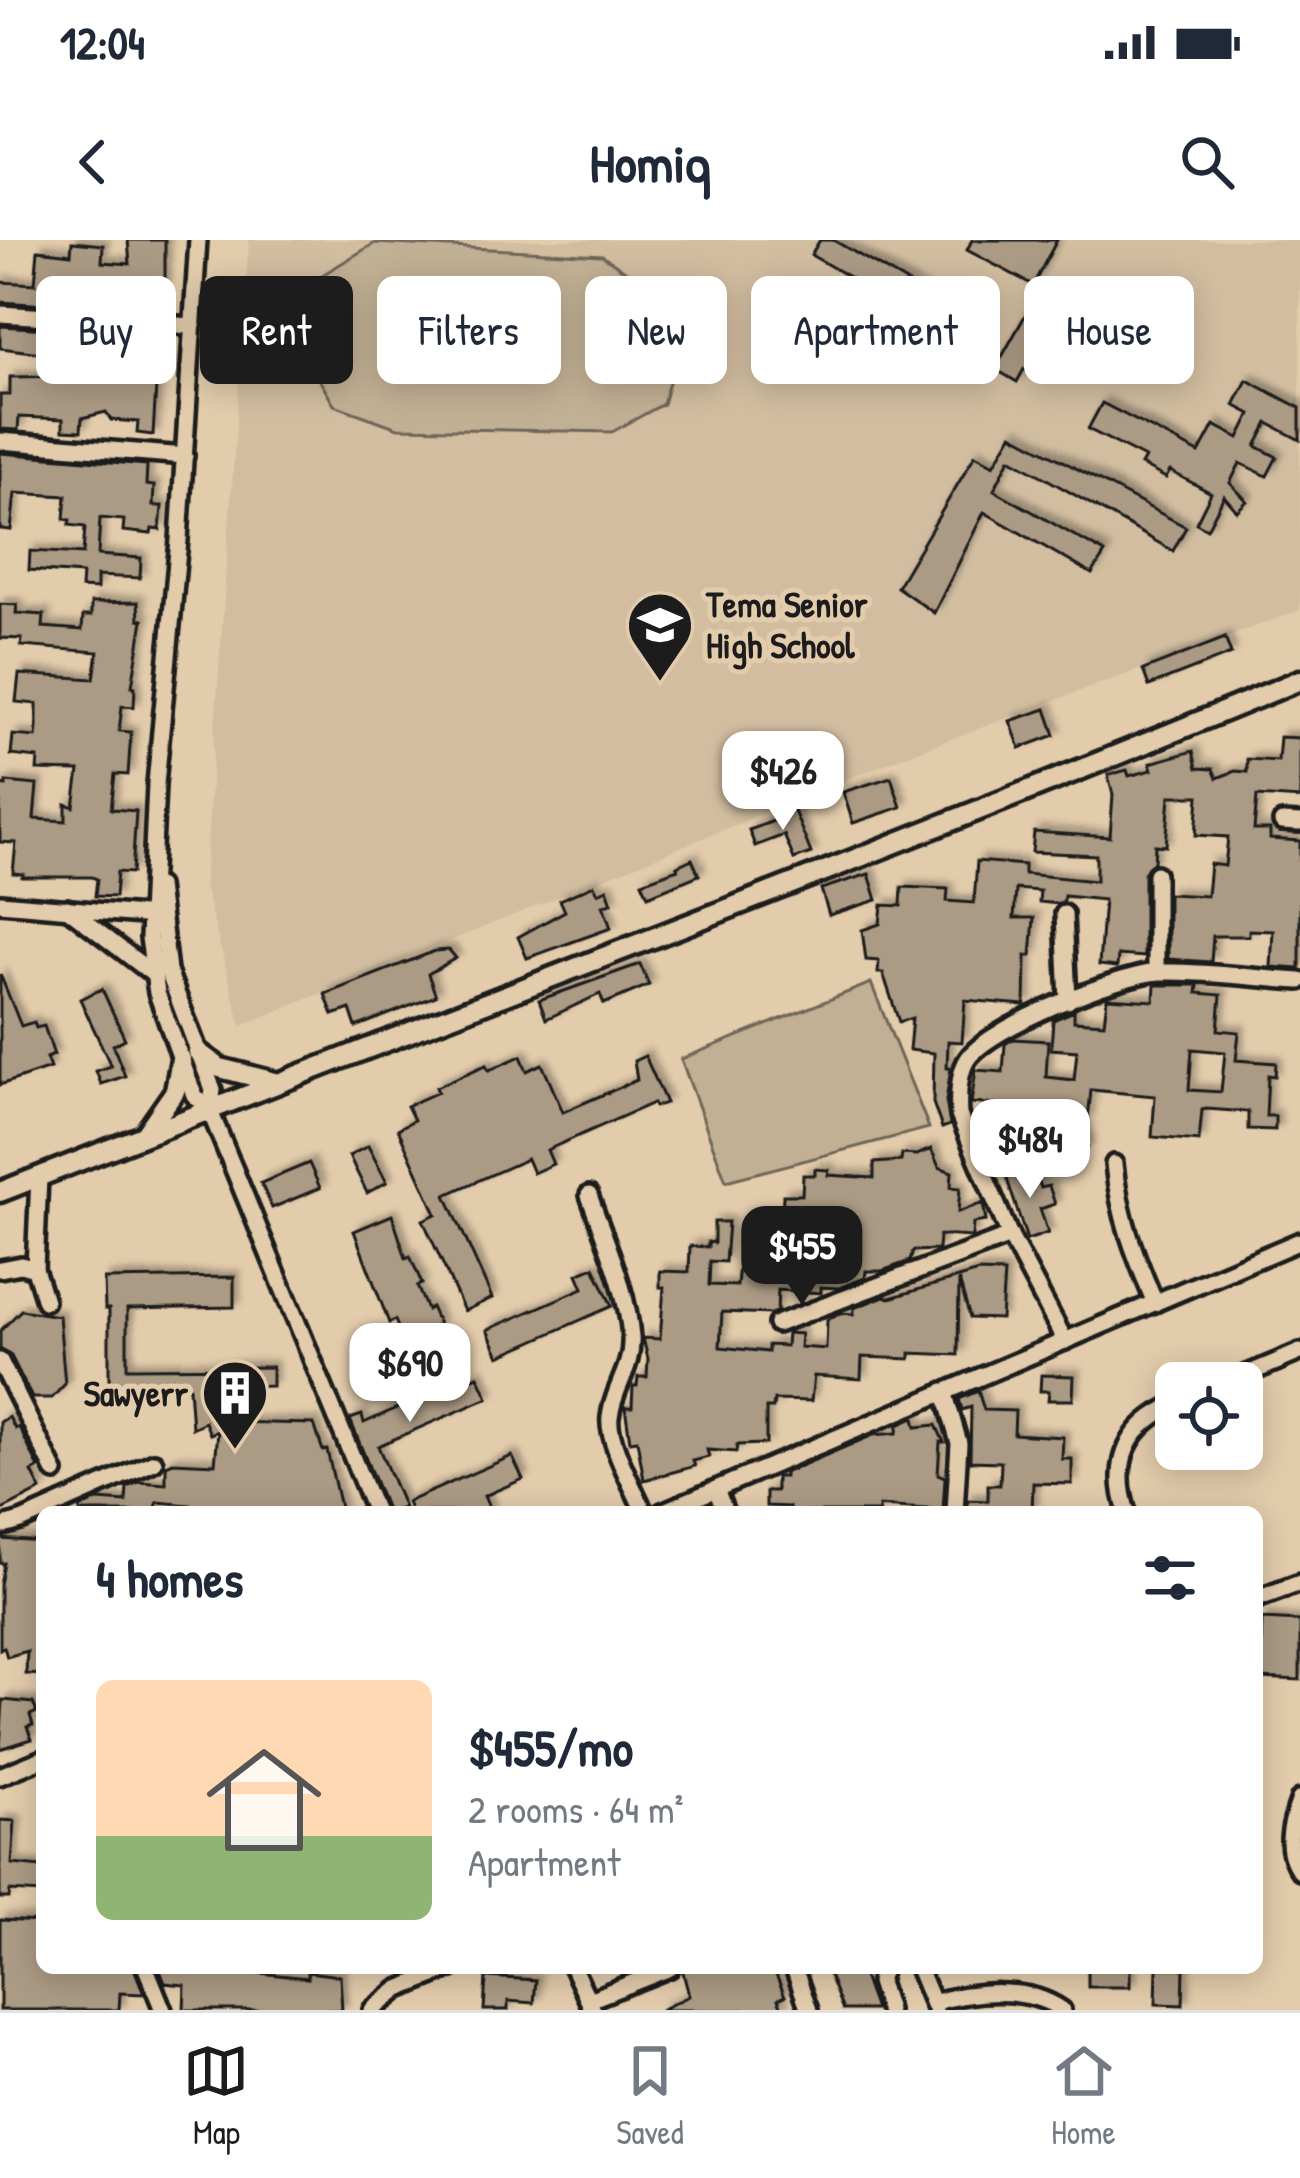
<!DOCTYPE html>
<meta charset="utf-8">
<style>
body{margin:0;font-family:"Patrick Hand",sans-serif;background:#f2f2f3;color:#1f2937;height:100vh;display:flex;flex-direction:column;font-size:45px;white-space:nowrap}
*{box-sizing:border-box;margin:0}
p{font-size:39px;color:#747a83}
.icon{flex:none;width:66px;height:66px;fill:none;stroke:currentColor;stroke-width:2;stroke-linecap:round;stroke-linejoin:round}
.map{position:relative;flex:1;overflow:hidden}
.details{position:absolute;left:36px;top:1266px;width:1227px;height:468px;display:flex;flex-direction:column;background:#fff;border-radius:18px;box-shadow:0 6px 30px #0003}
.details>*{flex:none}
.top-card{position:absolute;left:36px;top:36px;width:1230px;height:108px;display:flex;gap:24px}
.tools{position:absolute;left:1155px;top:1122px;display:grid;gap:24px}
.tools a{display:grid;place-items:center;width:108px;height:108px;border-radius:18px;background:#fff;box-shadow:0 6px 30px #0003;font-size:60px}
.price{position:absolute;translate:-50% -102px;padding:0 27px;border-radius:24px;background:#fff;color:#222;font-size:39px;line-height:78px;filter:drop-shadow(0 3px 6px #0008)}
.price::after{content:'';position:absolute;left:50%;top:72px;width:36px;height:27px;margin-left:-18px;background:inherit;clip-path:polygon(0 0,100% 0,50% 100%)}
.price.selected{background:#1c1c1c;color:#fff}
ul{padding:0;list-style:none}
li{display:flex;align-items:center;gap:36px;height:300px;padding:0 60px}
li span{display:grid;place-items:center;flex:none;width:336px;height:240px;border-radius:18px;color:#555}
li>.icon{margin-inline-start:auto}
span .icon{width:144px;height:144px;fill:#fffc;stroke-width:1}
li b{font-size:51px}
h2{display:flex;justify-content:space-between;align-items:center;height:144px;padding:0 60px;font-size:51px}
.chip{padding:0 42px;border-radius:18px;background:#fff;box-shadow:0 6px 30px #0003;font-size:42px;line-height:108px}
.chip.selected{background:#1c1c1c;color:#fff}
.status{display:flex;justify-content:space-between;align-items:center;height:84px;padding:0 60px;background:#fff;direction:ltr}
.status svg{height:33px;fill:currentColor}
header{display:flex;justify-content:space-between;align-items:center;height:156px;padding:0 60px;background:#fff;font-size:54px;font-weight:700}
.dock{display:flex;justify-content:space-around;align-items:center;height:168px;border-top:3px solid #e0e1e3;background:#fff;font-size:33px;color:#747a83}
.dock a{display:grid;justify-items:center;gap:6px}
.dock .selected{color:#1c1c1c}
.map>svg:first-child{display:block}
</style>
<div class="status"><b>12:04</b><svg viewBox="0 0 49 12"><path d="M0 12V9h3v3zM5 12V6h3v6zM10 12V3h3v9zM15 12V0h3v12zM26 1h20v11H26zM47 4h2v5h-2z"/></svg></div>
<header><svg class="icon" aria-label="back" viewBox="0 0 24 24"><path d="M15 5l-7 7 7 7"/></svg>Homiq<svg class="icon" aria-label="search" viewBox="0 0 24 24"><circle cx="10" cy="10" r="6"/><path d="M15 15l6 6"/></svg></header>
<div class="map">
<svg width="1300" height="1770" viewBox="0 0 1300 1770">
<defs>
<filter id="shadow"><feDropShadow dx="5.5" dy="-5.5" stdDeviation="3" flood-color="#0004"/></filter>
</defs>
<rect width="100%" height="100%" fill="#e3ccac"/>
<filter id="ink" filterUnits="userSpaceOnUse"><feTurbulence type="fractalNoise" baseFrequency=".00833" numOctaves="2"/><feDisplacementMap in="SourceGraphic" scale="24" xChannelSelector="R" yChannelSelector="G"/><feConvolveMatrix kernelMatrix="1 2 1 2 8 2 1 2 1" color-interpolation-filters="sRGB"/></filter>
<g filter="url(#ink)">
<path fill="#d2bda0" d="M249 0H1300V370L902 517 241 786 204 645Z"/>
<g fill="#c2b094" stroke="#6f6658" stroke-width="3">
<path d="M375 3 602 15 667 60 677 113 663 164 612 192 398 188 334 165 303 112 314 40Z"/>
<path d="M871 743 929 888 726 941 681 819Z"/>
</g>
<g fill="#ac9b84" stroke="#1c1c1c" stroke-width="3" fill-rule="evenodd" filter="url(#shadow)">
<path d="M128 0H165V47L138 44 136 70H121L122 57 46 50 48 65 0 62V42L35 44 38 10 71 14 72 2 103 5 102 22 130 24Z"/>
<path d="M820 0H833L927 54 915 75 811 15Z"/>
<path d="M972 0H1057L1033 45 967 10Z"/>
<path d="M829 54 870 77 861 93 820 69Z"/>
<path d="M1027 72 1066 94 1050 121 1045 119 1036 136 1024 129 1017 142 995 129Z"/>
<path d="M0 86 159 96 153 195 137 193 138 182 111 180 106 172 82 178 81 191 63 190V179L19 177 18 190 0 189V155H10V137L88 136 90 112 41 113 0 108Z"/>
<path d="M1247 140 1300 168V200L1268 183 1256 206 1277 217 1267 236 1240 223 1230 243 1247 261 1237 271 1224 256 1207 289 1196 283 1211 253 1170 231 1166 238 1141 225 1145 218 1088 189 1102 163 1199 213 1214 185 1239 198 1251 174 1234 165Z"/>
<path d="M1012 194 1186 287 1173 311 1010 218 994 250 1105 313 1092 334 984 272 934 373 897 347 975 215 994 225Z"/>
<path d="M0 213 147 225 146 245 154 246 153 266H162L160 290 152 289 151 294 123 291 124 280 100 278 98 315 141 318 140 338 97 336V349L81 348 82 334 29 330 30 311 83 314 85 287 69 285 70 280 64 279 66 256 15 253 11 290 0 289Z"/>
<path d="M138 362 139 379 143 380 132 446 135 447 134 467 122 466 119 491 131 492 128 535 115 534 111 569 136 571 132 633 117 632 115 657 95 656 97 639 92 637H22L23 634 13 633 16 603 0 602V545L6 546V542L37 545 34 579 66 581V564L74 567 79 531 37 530 38 518 11 515 13 495 36 497 37 488V464L16 462 19 434 94 439 98 412 21 406 22 399 0 398V364L17 365 16 373 44 375 43 387 82 390 83 376H91V363Z"/>
<path d="M1225 398 1231 414 1149 446 1143 430Z"/>
<path d="M1046 469 1055 495 1020 508 1010 481Z"/>
<path d="M1280 497 1300 498V559L1257 556 1254 590H1270V599L1300 601V729L1271 727 1273 691 1249 690V696H1213L1211 722 1168 719V654L1207 656 1210 624 1225 626 1228 597 1196 595 1199 556H1170L1166 606 1155 605 1154 622 1144 633V717L1118 715 1117 727 1099 725 1104 660 1064 656 1063 662 1058 664 1039 662 1040 651 1016 649 1014 678H1034L1031 716H1026L1025 765 965 760 962 802 948 801 947 828H951L946 861 950 885 942 888 933 863 934 813 909 810 912 778 899 782 883 733H878L879 721 866 720 862 690 880 684 882 665 901 666 902 647 948 649 947 661 974 663 977 621 1024 625V634L1096 641V615L1032 612 1034 592 1110 597 1113 555 1108 535 1127 530 1129 536 1152 530 1150 523 1193 511 1197 528 1213 529 1217 538 1235 531 1247 532V519L1278 521Z"/>
<path d="M891 537 901 567 853 583 843 552Z"/>
<path d="M792 566 811 613 794 619 784 595 755 606 749 590 779 579 777 572Z"/>
<path d="M692 619 699 635 648 656 642 642 678 629 677 626Z"/>
<path d="M869 634 877 660 829 675 821 649Z"/>
<path d="M594 645 598 653 607 649 612 663 603 665 611 688 527 718 518 697 565 671 560 660Z"/>
<path d="M449 710 456 718 428 734 436 756 356 787 350 769 333 775 325 754 435 711Z"/>
<path d="M640 724 649 745 604 764 600 754 546 779 539 760Z"/>
<path d="M0 734 21 786 34 782 36 788 44 786 54 815 46 818 50 828 0 845Z"/>
<path d="M1155 745H1198L1197 753 1221 755 1218 790 1239 792 1236 820 1276 823 1275 836 1268 835 1266 876H1275V890L1248 889V872L1206 869 1202 870 1199 901 1152 897 1155 856 1091 850 1088 879 1077 878 1088 907 1062 916 1057 901 1031 909 1028 899 997 895 1000 865 971 863 976 830 1003 832 1005 804 1013 799 1048 801 1046 837 1074 840 1077 811 1051 809 1053 780 1074 771V781L1104 783 1107 758 1154 761ZM1192 809 1225 812 1221 852 1189 850Z"/>
<path d="M102 749 125 799 113 805 125 836 101 844 96 831 111 826 80 759Z"/>
<path d="M521 816 527 831 542 824 563 872 637 840 634 821 645 816 666 863 655 867 653 863 547 910 553 924 533 933 527 919 446 955 492 1058 464 1071 423 980 436 974 398 889 414 880 407 866 438 852 436 847 486 825 489 830Z"/>
<path d="M368 906 387 942 367 953 349 916Z"/>
<path d="M931 909 939 927 952 932 951 947 960 948 958 972 983 963 986 981 973 983 972 997 939 995 938 1010 913 1011 910 1021 882 1031H866L865 1038 839 1048 821 1047V1053L778 1050 777 1071 771 1074 722 1072 720 1107 768 1112V1105L786 1106 787 1093 801 1094 800 1107 826 1109 827 1080 840 1073 854 1074V1068L884 1056 890 1058 978 1032 1004 1033 1001 1079 970 1078 959 1040 958 1115 910 1113V1119L862 1117 861 1139 814 1136 811 1161 774 1160 773 1168H766V1204L737 1205 736 1212 707 1210 709 1217 693 1221 695 1226 644 1240 637 1200 630 1201 625 1167H632L633 1146H637L638 1137H647L648 1119 643 1098 660 1099 664 1047H660V1031L689 1032 690 1006 708 1007V1002L714 1003V982H728L725 1022 710 1021 709 1045 737 1046 739 1023 760 1024 762 993 747 992 748 977 782 980 783 955H802L803 935H815V929L829 930 828 935 874 938V923L901 921 902 914 917 915Z"/>
<path d="M309 923 320 948 272 968 261 943Z"/>
<path d="M1034 926 1041 948 1049 946 1055 964 1040 969 1048 993 1027 1000 1006 936Z"/>
<path d="M392 975 406 1018 410 1016 422 1044 417 1046 427 1070 431 1067 439 1085 403 1100 395 1080 389 1083 354 991Z"/>
<path d="M594 1027 612 1066 499 1116 487 1090 583 1048 577 1034Z"/>
<path d="M234 1037V1067L127 1069V1128L272 1127V1146L220 1147 223 1182 314 1184 323 1211 327 1210 341 1272H191V1265L158 1262 154 1272H80V1268L97 1260 126 1262 127 1247 139 1242 166 1244V1225L173 1222 215 1224 218 1191 210 1194 205 1182 192 1188 189 1147H126L127 1150H109V1069H105L104 1039Z"/>
<path d="M21 1070 59 1076 65 1144 52 1158H32L11 1116 0 1109V1091Z"/>
<path d="M429 1134 438 1154 478 1136 488 1158 378 1206 404 1268 387 1272 350 1179 362 1175 364 1183 410 1162 403 1145Z"/>
<path d="M1041 1135 1074 1136 1073 1160H1048L1049 1151H1040Z"/>
<path d="M978 1151 984 1170 1015 1171 1014 1194 1063 1197 1062 1219H1072V1244L1033 1243 1032 1272H968V1260L988 1261V1245H1000L1001 1222 970 1221 971 1167 962 1170 959 1159Z"/>
<path d="M9 1177 15 1189 19 1187 39 1228 32 1232 41 1250 0 1271V1182Z"/>
<path d="M914 1178 916 1187 936 1185 944 1202H940L938 1234 945 1237 943 1270 879 1266V1272H789V1267L766 1266V1251H776V1237H784V1233L873 1195 897 1193 898 1185Z"/>
<path d="M512 1216 523 1239 484 1256 491 1272H411L407 1262Z"/>
<path d="M0 1299 42 1302V1435L26 1434 27 1411 7 1417 4 1407 0 1409V1345L4 1323H0Z"/>
<path d="M1262 1379 1300 1381V1440L1260 1438Z"/>
<path d="M3 1460 33 1463 37 1472 30 1475 33 1485 27 1487 32 1499 0 1509Z"/>
<path d="M0 1580 15 1581 12 1624 42 1627V1653L10 1651 9 1658H0Z"/>
<path d="M0 1680 42 1682V1728H134L144 1754 120 1753 119 1770H0Z"/>
<path d="M159 1728H211L308 1738V1732L340 1736 342 1770H184L185 1745 165 1743Z"/>
<path d="M682 1728H773L785 1756 778 1759 783 1770H660L689 1756Z"/>
<path d="M826 1728H860L875 1770H843Z"/>
<rect x="1088" y="1728" width="42" height="19"/>
<path d="M1157 1728H1184L1183 1765 1156 1764Z"/>
<path d="M486 1737 536 1740 534 1763 508 1761V1770H484Z"/>
</g>
<g fill="none" stroke-linecap="round" stroke-linejoin="round">
<g stroke="#1c1c1c" stroke-width="24">
<g id="minor">
<path d="M198 0 179 300 156 544 149 698 157 753 194 855 210 871 375 1272"/>
<path d="M0 74 193 86"/>
<path d="M0 201 185 216"/>
<path d="M1282 582 1300 583"/>
<path d="M158 646 168 731 213 850 210 871"/>
<path d="M0 663 154 676"/>
<path d="M67 668 153 734"/>
<path d="M1064 674 1068 761"/>
<path d="M1156 732V634"/>
<path d="M1114 924C1119 975 1135 1016 1155 1063"/>
<path d="M39 937 35 1029 45 1061"/>
<path d="M589 955C605 1001 627 1048 631 1097 633 1128 613 1148 610 1177 607 1201 634 1248 644 1272"/>
<path d="M0 1029 21 1025 35 1029"/>
<path d="M777 1084 1010 996"/>
<path d="M1065 1101 1010 996 959 875C958 857 958 835 967 820 986 788 1123 733 1160 732 1206 731 1254 738 1300 741"/>
<path d="M0 1121 55 1232"/>
<path d="M1226 1143 1300 1112"/>
<path d="M944 1151 959 1203 955 1272"/>
<path d="M716 1249 725 1272"/>
<path d="M662 1272 1300 1001"/>
<path d="M1127 1272C1111 1223 1127 1185 1176 1164"/>
<path d="M0 1287 21 1281 154 1222"/>
<path d="M1257 1359 1300 1343"/>
<path d="M0 1536 42 1519"/>
<path d="M1300 1559C1291 1583 1283 1609 1300 1631"/>
<path d="M146 1728 163 1770"/>
<path d="M573 1728 593 1770"/>
<path d="M794 1728 809 1770"/>
<path d="M883 1728 879 1742 888 1770"/>
<path d="M918 1728 935 1769"/>
<path d="M589 1760 670 1728"/>
<path d="M933 1763C971 1751 1027 1745 1062 1770"/>
<path d="M372 1770 399 1749 452 1728"/>
</g>
</g>
<g stroke="#1c1c1c" stroke-width="27">
<g id="major">
<path d="M198 812 220 828 275 842"/>
<path d="M145 894 175 851 181 819"/>
<path d="M0 952C433 781 870 618 1300 440"/>
</g>
</g>
<use href="#minor" stroke="#e3ccac" stroke-width="15"/>
<use href="#major" stroke="#e3ccac" stroke-width="18"/>
</g>
</g>
<defs>
<g id="school-pin" transform="scale(3.45)"><path d="M0 17L-7.5 6A9.5 9.5 0 1 1 7.5 6Z" fill="#1c1c1c" stroke="#e3ccac"/><path d="M0-5L7-2L0 1L-7-2ZM-4 1L0 2.5L4 1V4Q0 6-4 4Z" fill="#fff"/></g>
<g id="building-pin" transform="scale(3.45)"><path d="M0 17L-7.5 6A9.5 9.5 0 1 1 7.5 6Z" fill="#1c1c1c" stroke="#e3ccac"/><path d="M-4-6H4V6H1V3H-1V6H-4ZM-2.5-4.3h1.7v1.8h-1.7ZM.8-4.3h1.7v1.8H.8ZM-2.5-1h1.7V.8h-1.7ZM.8-1h1.7V.8H.8Z" fill="#fff"/></g>
</defs>
<g fill-rule="evenodd">
<use href="#school-pin" x="660" y="385"/>
<use href="#building-pin" x="235" y="1153"/>
</g>
<g text-anchor="middle" stroke-width="10" stroke-linejoin="round" paint-order="stroke">
<g font-size="36" font-weight="bold" fill="#1c1c1c" stroke="#e3ccac" text-anchor="start">
<text x="706" y="377">Tema Senior<tspan x="706" dy="41">High School</tspan></text>
<text x="188" y="1166" text-anchor="end">Sawyerr</text>
</g>
</g>
</svg>
<div class="tools">
<a><svg class="icon" aria-label="locate" viewBox="0 0 24 24"><circle cx="12" cy="12" r="6"/><path d="M12 2v4M12 18v4M2 12h4M18 12h4"/></svg></a>
</div>
<b class="price" style="left:783px;top:593px">$426</b>
<b class="price" style="left:1030px;top:961px">$484</b>
<b class="price selected" style="left:802px;top:1068px">$455</b>
<b class="price" style="left:410px;top:1185px">$690</b>
<div class="top-card">
<a class="chip">Buy</a>
<a class="chip selected">Rent</a>
<a class="chip">Filters</a>
<a class="chip">New</a>
<a class="chip">Apartment</a>
<a class="chip">House</a>
</div>
<section class="details">
<h2>4 homes<svg class="icon" aria-label="filters" viewBox="0 0 24 24"><path d="M4 7h16M4 17h16"/><circle cx="9" cy="7" r="2"/><circle cx="15" cy="17" r="2"/></svg></h2>
<ul>
<li><span style="background:linear-gradient(#ffd9b3 65%,#8fb573 0)"><svg class="icon" aria-label="home" viewBox="0 0 24 24"><path d="M3 11l9-7 9 7M6 9v11h12V9"/></svg></span><div><b>$455/mo</b><p>2 rooms · 64 m²</p><p>Apartment</p></div></li>
</ul>
</section>
</div>
<nav class="dock">
<a class="selected"><svg class="icon" aria-label="map" viewBox="0 0 24 24"><path d="M3 6l6-2 6 2 6-2v14l-6 2-6-2-6 2zM9 4v14M15 6v14"/></svg>Map</a>
<a><svg class="icon" aria-label="saved" viewBox="0 0 24 24"><path d="M7 4h10v16l-5-4-5 4z"/></svg>Saved</a>
<a><svg class="icon" aria-label="home" viewBox="0 0 24 24"><path d="M3 11l9-7 9 7M6 9v11h12V9"/></svg>Home</a>
</nav>
